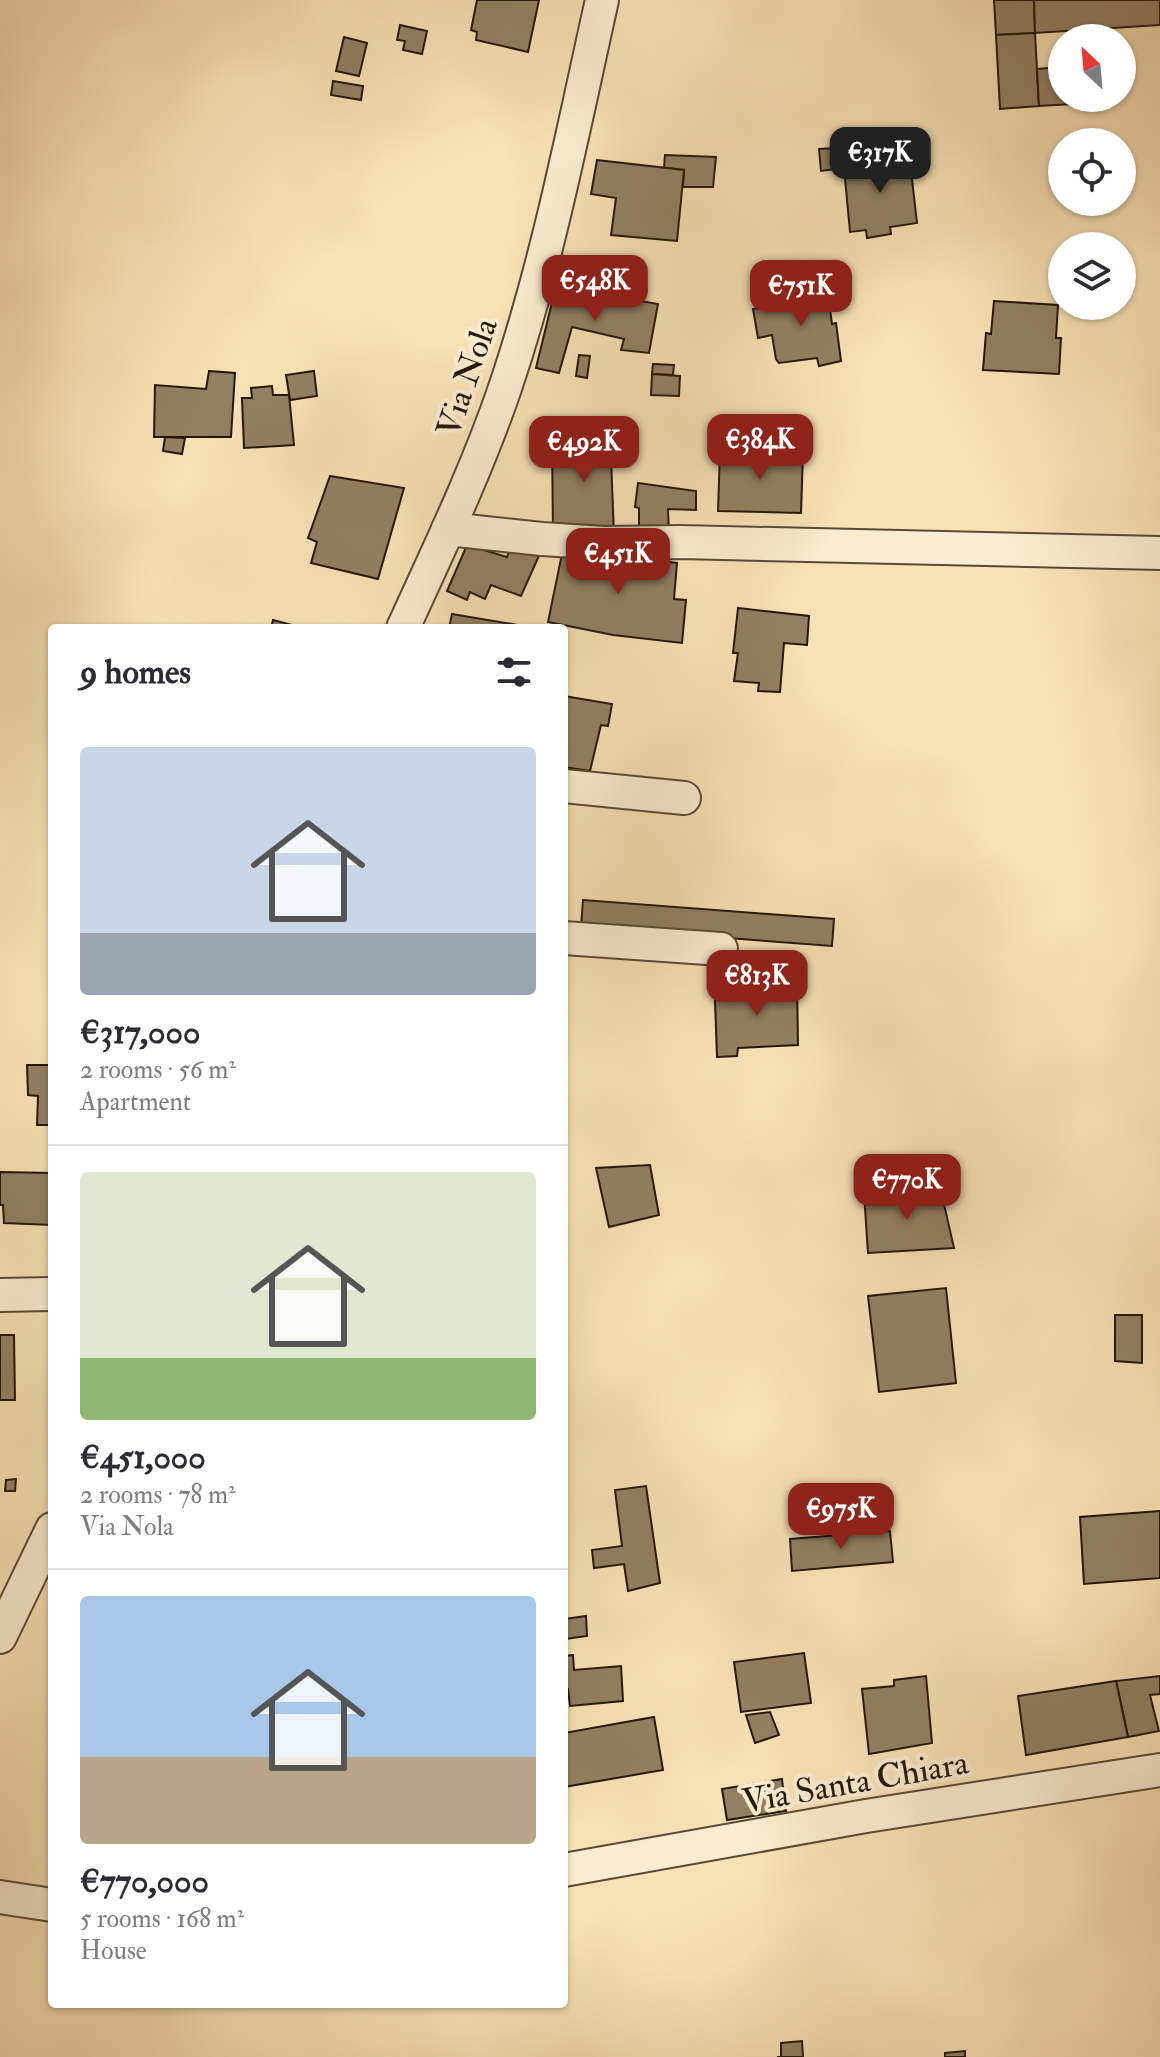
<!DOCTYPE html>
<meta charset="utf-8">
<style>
body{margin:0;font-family:"IM FELL Double Pica",serif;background:#f7f7f7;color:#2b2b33;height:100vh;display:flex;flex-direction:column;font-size:30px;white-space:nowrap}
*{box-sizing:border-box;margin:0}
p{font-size:26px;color:#7c7c81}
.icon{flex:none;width:44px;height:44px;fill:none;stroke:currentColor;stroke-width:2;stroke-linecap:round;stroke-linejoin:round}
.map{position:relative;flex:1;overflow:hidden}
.panel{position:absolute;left:48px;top:624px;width:520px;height:1384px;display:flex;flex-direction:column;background:#fff;border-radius:8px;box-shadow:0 2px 6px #0004}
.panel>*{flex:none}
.needle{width:52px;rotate:334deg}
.fabs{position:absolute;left:1048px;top:24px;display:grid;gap:16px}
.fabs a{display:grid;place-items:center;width:88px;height:88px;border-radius:50%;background:#fff;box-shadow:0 2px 6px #0004;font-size:40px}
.price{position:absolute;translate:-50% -68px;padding:0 18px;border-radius:16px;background:#8f2418;color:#fff;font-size:26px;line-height:52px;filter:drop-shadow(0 2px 4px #0008)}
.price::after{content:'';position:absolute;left:50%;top:48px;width:24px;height:18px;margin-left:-12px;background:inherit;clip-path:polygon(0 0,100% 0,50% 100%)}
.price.current{background:#222;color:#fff}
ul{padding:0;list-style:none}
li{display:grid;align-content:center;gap:16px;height:424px;padding:0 32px}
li+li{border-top:2px solid #e1e1e2}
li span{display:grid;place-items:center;height:248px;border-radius:8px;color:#555}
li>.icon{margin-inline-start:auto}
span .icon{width:144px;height:144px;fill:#fffc;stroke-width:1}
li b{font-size:34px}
h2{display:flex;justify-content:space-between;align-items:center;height:96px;padding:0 32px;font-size:34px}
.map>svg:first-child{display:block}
</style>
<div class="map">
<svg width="1160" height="2057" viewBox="0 0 1160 2057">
<rect width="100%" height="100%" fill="#f8e1b5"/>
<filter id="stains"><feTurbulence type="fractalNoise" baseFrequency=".0025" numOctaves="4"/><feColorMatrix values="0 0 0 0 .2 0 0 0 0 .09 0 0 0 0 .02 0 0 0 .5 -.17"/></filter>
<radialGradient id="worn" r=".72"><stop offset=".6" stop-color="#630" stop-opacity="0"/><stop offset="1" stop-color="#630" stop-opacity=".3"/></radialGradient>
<g fill="#928062" stroke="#241708" stroke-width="2">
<path d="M477 0H539L528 52 476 40 477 32 471 30Z"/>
<path d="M994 0H1034L1035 33 996 35Z"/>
<path d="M1034 0H1160V25L1035 33Z"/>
<path d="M400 25 427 31 422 54 403 50 405 41 397 40Z"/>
<path d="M1035 33 1039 106 1000 109 996 35Z"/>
<path d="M344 37 367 43 359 76 336 71Z"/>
<path d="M1062 67V98H1091V103L1039 106 1037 69Z"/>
<path d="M333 81 363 86 361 100 331 95Z"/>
<path d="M857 147 860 166 821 171 819 149Z"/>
<path d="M909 153 917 223 890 227 891 234 867 238 866 230 850 232 844 168 860 166V160Z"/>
<path d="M665 155 716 157 713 187H683L684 170 664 168Z"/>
<path d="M597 160 684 170 677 241 611 235 616 198 591 194Z"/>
<path d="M556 286 658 304 649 353 621 350 624 339 572 327 559 373 536 368Z"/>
<path d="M827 288 832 324 836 323 841 361 819 366 817 358 779 363 776 359 772 335 758 338 753 309 771 306 770 301 798 298V293Z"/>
<path d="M994 301 1058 305 1056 338H1061L1059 374 983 370 986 333 991 334Z"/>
<path d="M579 355 590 356 587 378 576 376Z"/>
<path d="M653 364 674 365 673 375 652 374Z"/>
<path d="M209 371 235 373 231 437H154L155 385 206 389Z"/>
<path d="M314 371 317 396 290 400 286 375Z"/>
<path d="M652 374 680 376 679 396 651 395Z"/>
<path d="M272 386 273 395H289L294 445 244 448 242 398H252L251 388Z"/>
<path d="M621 434 622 455 611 457 614 535H553L552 437Z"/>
<path d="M165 437 185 438 182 454 163 451Z"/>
<path d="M720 451 803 454 801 513 718 511Z"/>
<path d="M330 476 404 488 378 579 311 563 317 542 308 538Z"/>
<path d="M638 483 696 491V510L668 509 669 535H639V508L635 507Z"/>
<path d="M467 545 507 557 510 549H542L521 596 491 585 485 599 470 592 467 600 447 591Z"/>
<path d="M563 549 677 563 674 599 686 600 682 643 613 635 548 622Z"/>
<path d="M738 608 809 616 807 645 784 643 780 692 758 691 759 683 734 681 738 653H733Z"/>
<path d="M452 614 518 625V628H449Z"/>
<path d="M273 620 292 625V628H271Z"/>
<path d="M564 696 612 704 608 726 601 725 590 771 564 767Z"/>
<path d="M583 900 834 919 832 946 581 927Z"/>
<path d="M797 980 798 1045 738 1048 737 1056 717 1057 715 1001 719 993 755 991 768 983Z"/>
<path d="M27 1065H52V1125H37L38 1096 28 1095Z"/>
<path d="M650 1165 659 1215 609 1227 596 1168Z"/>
<path d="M0 1172 52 1173V1225L4 1223 3 1205H0Z"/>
<path d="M941 1191 954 1248 868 1253 864 1193Z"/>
<path d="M946 1288 956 1383 879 1392 868 1296Z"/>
<path d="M1115 1315H1142V1363L1115 1361Z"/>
<path d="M0 1335H14L15 1400H0Z"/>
<path d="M16 1479 15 1491H5L6 1480Z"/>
<path d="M646 1486 660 1583 628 1591 624 1564 594 1568 592 1550 622 1546 615 1490Z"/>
<path d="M1160 1511V1578L1084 1584 1080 1517Z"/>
<path d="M890 1531 893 1562 792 1571 790 1539Z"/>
<path d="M586 1616 587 1636 565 1639 564 1619Z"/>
<path d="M804 1653 811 1703 741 1712 734 1662Z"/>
<path d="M573 1655 574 1670 621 1666 623 1701 570 1706 568 1689H564V1656Z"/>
<path d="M926 1676 932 1743 869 1754 862 1689 894 1686V1680Z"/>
<path d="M1160 1676V1694L1150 1695 1159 1731 1128 1737 1116 1681Z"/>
<path d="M1116 1681 1128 1737 1026 1755 1018 1696Z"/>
<path d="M770 1712 779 1735 755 1743 746 1715Z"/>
<path d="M654 1717 663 1770 564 1787V1733Z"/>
<path d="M782 1779 786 1811 727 1820 722 1789Z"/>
<path d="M802 2041 803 2057H777H781V2043Z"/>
<path d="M965 2051V2057H945V2053Z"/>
</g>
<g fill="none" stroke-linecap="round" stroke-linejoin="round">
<g stroke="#594a33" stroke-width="36">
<g id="minor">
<path d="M448 529 542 539 604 543 680 542 1160 553"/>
<path d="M403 628C439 549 477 470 505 388 548 261 573 130 602 0"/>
<path d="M564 786 684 798"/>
<path d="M564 938 721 949"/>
<path d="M0 1295 52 1294"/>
<path d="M0 1637 52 1529"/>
<path d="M564 1870 866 1816 1160 1770"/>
<path d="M0 1897 52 1905"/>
</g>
</g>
<use href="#minor" stroke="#faeccf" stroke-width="32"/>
</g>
<g text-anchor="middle" stroke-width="8" stroke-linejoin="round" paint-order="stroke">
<g font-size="34" fill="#241708" stroke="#faeccf">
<text transform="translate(466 377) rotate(-71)" y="12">Via Nola</text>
<text transform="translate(855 1781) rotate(-10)" y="12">Via Santa Chiara</text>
</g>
</g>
<rect width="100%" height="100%" filter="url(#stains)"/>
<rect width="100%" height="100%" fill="url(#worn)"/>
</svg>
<div class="fabs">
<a><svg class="needle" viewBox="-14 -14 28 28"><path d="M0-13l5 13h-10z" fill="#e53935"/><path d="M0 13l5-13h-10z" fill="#7c7c81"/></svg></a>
<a><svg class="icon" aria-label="locate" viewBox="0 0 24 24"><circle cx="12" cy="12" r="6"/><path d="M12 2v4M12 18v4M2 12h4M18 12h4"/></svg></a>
<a><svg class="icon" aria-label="layers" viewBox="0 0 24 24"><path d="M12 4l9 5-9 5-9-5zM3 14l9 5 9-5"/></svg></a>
</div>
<b class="price current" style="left:880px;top:195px">€317K</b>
<b class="price" style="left:595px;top:323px">€548K</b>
<b class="price" style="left:801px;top:328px">€751K</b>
<b class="price" style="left:760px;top:482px">€384K</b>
<b class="price" style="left:584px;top:484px">€492K</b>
<b class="price" style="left:618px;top:596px">€451K</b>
<b class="price" style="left:757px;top:1018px">€813K</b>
<b class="price" style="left:907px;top:1222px">€770K</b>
<b class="price" style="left:841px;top:1551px">€975K</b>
<section class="panel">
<h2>9 homes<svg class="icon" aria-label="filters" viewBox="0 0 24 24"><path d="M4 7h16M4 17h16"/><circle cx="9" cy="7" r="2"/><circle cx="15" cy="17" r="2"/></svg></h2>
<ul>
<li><span style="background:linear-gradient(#c9d6e8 75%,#9aa5b1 0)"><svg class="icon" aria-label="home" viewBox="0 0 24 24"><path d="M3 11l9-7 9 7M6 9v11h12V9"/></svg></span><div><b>€317,000</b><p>2 rooms · 56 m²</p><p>Apartment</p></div></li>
<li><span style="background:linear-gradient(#dfe7d0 75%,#8fb573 0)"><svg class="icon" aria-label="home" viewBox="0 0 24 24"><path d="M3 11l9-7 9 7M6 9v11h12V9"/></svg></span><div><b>€451,000</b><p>2 rooms · 78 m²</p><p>Via Nola</p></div></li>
<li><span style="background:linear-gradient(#a9c7e8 65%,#b9a48a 0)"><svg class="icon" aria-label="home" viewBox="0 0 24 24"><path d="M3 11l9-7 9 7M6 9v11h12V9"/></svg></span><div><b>€770,000</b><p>5 rooms · 168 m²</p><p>House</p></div></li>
</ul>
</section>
</div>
